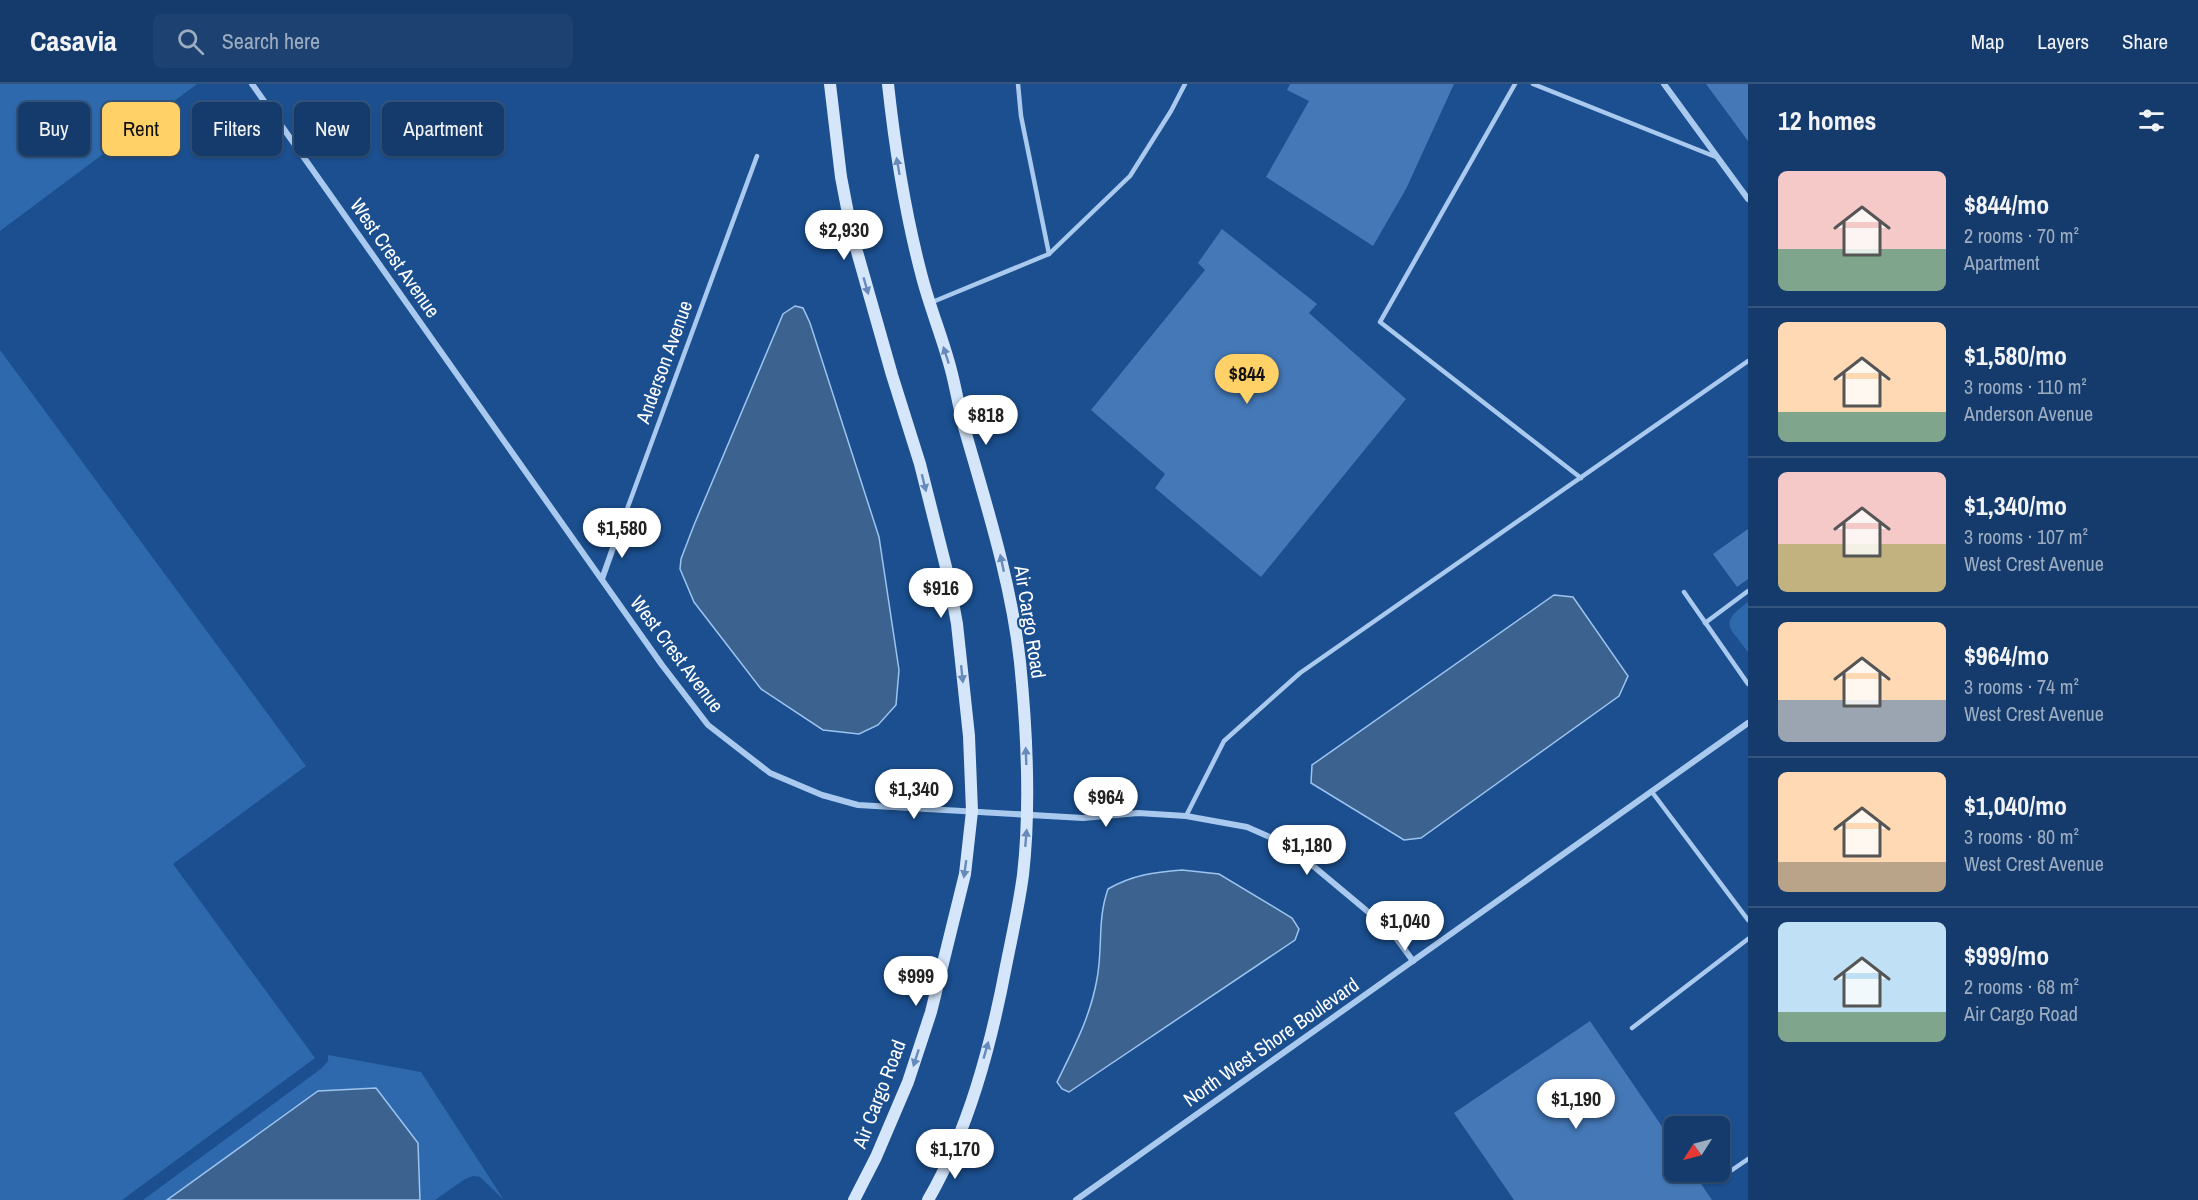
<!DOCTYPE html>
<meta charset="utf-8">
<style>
body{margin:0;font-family:"Archivo Narrow",sans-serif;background:#1d4271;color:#f1f3f6;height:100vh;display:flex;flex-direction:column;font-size:22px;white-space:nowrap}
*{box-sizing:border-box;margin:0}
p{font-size:20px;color:#9dadc1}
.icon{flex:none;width:33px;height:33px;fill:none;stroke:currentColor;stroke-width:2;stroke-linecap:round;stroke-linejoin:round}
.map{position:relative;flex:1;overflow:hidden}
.panel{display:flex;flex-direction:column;background:#143b6b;width:450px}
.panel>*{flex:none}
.guide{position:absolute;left:18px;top:18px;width:570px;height:54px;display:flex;gap:12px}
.needle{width:39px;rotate:234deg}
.tools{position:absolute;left:1664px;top:1032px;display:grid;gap:12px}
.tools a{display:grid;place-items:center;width:66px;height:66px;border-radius:9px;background:#143b6b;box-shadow:0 2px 4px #0004,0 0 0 2px #33557e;font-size:30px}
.price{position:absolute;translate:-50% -51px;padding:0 14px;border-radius:21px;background:#fff;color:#222;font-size:20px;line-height:39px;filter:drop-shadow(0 2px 3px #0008)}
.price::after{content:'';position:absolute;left:50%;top:36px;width:18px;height:14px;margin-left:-9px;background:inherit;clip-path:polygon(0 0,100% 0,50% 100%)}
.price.current{background:#ffd166;color:#111}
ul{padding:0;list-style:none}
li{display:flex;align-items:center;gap:18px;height:150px;padding:0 30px}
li+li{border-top:2px solid #33557e}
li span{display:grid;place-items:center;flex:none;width:168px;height:120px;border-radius:9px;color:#555}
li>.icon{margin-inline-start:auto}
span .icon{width:72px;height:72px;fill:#fffc;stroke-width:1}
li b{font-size:26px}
h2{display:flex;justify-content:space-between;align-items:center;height:72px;padding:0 30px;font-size:26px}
.chip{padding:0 21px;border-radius:9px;background:#143b6b;box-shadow:0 2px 4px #0004,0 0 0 2px #33557e;font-size:21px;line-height:54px}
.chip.current{background:#ffd166;color:#111}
header{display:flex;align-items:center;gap:36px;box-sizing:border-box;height:84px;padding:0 30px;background:#143b6b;border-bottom:2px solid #33557e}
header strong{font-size:28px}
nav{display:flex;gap:33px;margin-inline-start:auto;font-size:21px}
.search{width:420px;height:54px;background:#1d4271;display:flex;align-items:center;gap:15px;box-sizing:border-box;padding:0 21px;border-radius:9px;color:#9dadc1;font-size:22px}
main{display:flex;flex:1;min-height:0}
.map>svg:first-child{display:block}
</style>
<header>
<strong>Casavia</strong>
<div class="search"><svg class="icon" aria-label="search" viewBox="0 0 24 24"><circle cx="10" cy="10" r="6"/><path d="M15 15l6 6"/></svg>Search here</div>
<nav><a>Map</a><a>Layers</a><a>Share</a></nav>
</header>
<main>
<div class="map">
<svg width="1748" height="1116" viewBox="0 0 1748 1116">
<rect width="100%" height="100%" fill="#1b4f8f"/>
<g fill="#2e69ad">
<path d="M0 0H197L0 147Z"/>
<path d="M0 266 306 682 173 780 315 974 122 1116H0Z"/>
<path d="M1748 518V568C1729 542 1718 540 1748 518Z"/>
<path d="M328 971 421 988 504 1116 480 1093 473 1092 465 1095 435 1116H420L418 1059 318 1007 167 1116H143L322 984 328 977Z"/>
</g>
<g fill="#3c6290" stroke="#9cc4f0" stroke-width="1.5">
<path d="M795 222 803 224 810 239 879 453 899 586 896 621 878 641 859 650 823 646 761 605 694 518 680 485 681 475 694 441 783 230Z"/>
<path d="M1554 511 1573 513 1628 592 1619 612 1421 754 1404 756 1311 699 1312 681Z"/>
<path d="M1182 786 1219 790 1292 834 1299 845 1295 856 1075 1004 1069 1008 1062 1005 1057 998C1074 963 1090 934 1097 895 1103 864 1097 836 1108 805 1132 791 1155 788 1182 786Z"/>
<path d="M376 1004 418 1059 420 1116H167L318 1007Z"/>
</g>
<g fill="#4478b7">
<path d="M1290 0H1454L1406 105 1373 162 1266 93 1309 17 1287 6Z"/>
<path d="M1706 0H1748V57Z"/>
<path d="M1222 145 1317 220 1309 229 1406 315 1261 493 1155 404 1165 390 1091 326 1205 186 1198 179Z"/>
<path d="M1748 445V495L1737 503 1713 470Z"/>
<path d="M1590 937 1674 1060V1088H1693L1712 1116H1514L1454 1029Z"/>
</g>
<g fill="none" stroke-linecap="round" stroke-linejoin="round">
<g stroke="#a9c9ee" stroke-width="4.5">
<path d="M1018 0 1021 32 1049 170"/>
<path d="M1515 0 1380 238 1581 394"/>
<path d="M1533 0 1716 73"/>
<path d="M930 219 1049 170 1130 92 1171 27 1185 0"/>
<path d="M619 447 757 72"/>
<path d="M1684 508 1748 600"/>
<path d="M1705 539 1748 507"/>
<path d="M1652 708 1748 836"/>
<path d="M1186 732 1224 657 1300 589 1748 277"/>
<path d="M1632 944 1748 855"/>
<path d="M1732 1086 1748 1075"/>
</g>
<g stroke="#a9c9ee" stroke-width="6">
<path d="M252 0 662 581 708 641 770 689 822 711 858 721 1083 734 1138 729 1186 732 1247 743 1288 761 1391 847 1413 877"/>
<path d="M1664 0 1748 115"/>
<path d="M602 495 619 447"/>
<path d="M1076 1116 1748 639"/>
</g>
<g stroke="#d6e6fa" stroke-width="12">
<path d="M830 0 841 93 852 150 892 291 920 380 948 491 957 540 969 652 972 727 965 790 931 928 908 998 876 1073 854 1116"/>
<path d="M888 0C895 65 905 129 922 193 930 224 943 255 951 286 956 305 959 324 964 343 986 420 1011 497 1020 578 1027 648 1031 721 1023 791 1019 821 1012 852 1006 882 991 961 969 1045 928 1116"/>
</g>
</g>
<defs><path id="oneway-solid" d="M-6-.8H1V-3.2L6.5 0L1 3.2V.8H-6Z" transform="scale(1.5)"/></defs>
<g fill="#668bba">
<use href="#oneway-solid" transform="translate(898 82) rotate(-100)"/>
<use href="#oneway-solid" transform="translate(866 202) rotate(74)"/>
<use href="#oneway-solid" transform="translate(946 271) rotate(-108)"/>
<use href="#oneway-solid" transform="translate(924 399) rotate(76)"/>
<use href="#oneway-solid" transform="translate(1002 479) rotate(-102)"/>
<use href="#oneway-solid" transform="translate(962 590) rotate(84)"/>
<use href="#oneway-solid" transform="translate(1026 672) rotate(-92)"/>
<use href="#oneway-solid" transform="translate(1026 754) rotate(-85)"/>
<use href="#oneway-solid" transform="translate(965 785) rotate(98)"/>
<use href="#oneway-solid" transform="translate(986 966) rotate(-74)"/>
<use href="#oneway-solid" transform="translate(916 974) rotate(108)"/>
</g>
<g text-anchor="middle" stroke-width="4.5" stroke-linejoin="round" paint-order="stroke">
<g font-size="20" fill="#fff" stroke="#1b4f8f">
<text transform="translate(395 174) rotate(55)" y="7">West Crest Avenue</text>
<text transform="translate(664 278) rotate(-70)" y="7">Anderson Avenue</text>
<text transform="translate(1030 538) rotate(81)" y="7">Air Cargo Road</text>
<text transform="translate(677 570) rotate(53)" y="7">West Crest Avenue</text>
<text transform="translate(1271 958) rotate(-35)" y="7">North West Shore Boulevard</text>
<text transform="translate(879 1010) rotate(-69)" y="7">Air Cargo Road</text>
</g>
</g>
</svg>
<div class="tools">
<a><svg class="needle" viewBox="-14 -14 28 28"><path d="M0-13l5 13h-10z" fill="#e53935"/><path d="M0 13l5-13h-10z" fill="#9dadc1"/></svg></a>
</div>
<b class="price" style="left:844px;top:177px">$2,930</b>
<b class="price current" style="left:1247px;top:321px">$844</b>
<b class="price" style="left:986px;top:362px">$818</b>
<b class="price" style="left:622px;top:475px">$1,580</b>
<b class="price" style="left:941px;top:535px">$916</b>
<b class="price" style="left:914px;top:736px">$1,340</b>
<b class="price" style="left:1106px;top:744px">$964</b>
<b class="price" style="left:1307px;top:792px">$1,180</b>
<b class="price" style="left:1405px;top:868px">$1,040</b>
<b class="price" style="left:916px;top:923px">$999</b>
<b class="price" style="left:1576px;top:1046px">$1,190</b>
<b class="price" style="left:955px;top:1096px">$1,170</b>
<div class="guide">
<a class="chip">Buy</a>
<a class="chip current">Rent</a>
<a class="chip">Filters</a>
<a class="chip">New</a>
<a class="chip">Apartment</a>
</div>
</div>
<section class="panel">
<h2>12 homes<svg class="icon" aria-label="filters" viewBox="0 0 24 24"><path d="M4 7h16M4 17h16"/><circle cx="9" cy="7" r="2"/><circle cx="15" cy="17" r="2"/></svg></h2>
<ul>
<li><span style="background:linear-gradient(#f6c9c9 65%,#7fa58c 0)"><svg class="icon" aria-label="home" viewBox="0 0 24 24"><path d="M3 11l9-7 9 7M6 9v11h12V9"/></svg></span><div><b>$844/mo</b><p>2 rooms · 70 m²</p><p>Apartment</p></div></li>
<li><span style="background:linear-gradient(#ffd9b3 75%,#7fa58c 0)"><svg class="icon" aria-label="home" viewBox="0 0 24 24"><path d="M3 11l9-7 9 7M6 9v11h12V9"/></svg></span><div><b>$1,580/mo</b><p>3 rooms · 110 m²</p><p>Anderson Avenue</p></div></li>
<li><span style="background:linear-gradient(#f6c9c9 60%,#c2b280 0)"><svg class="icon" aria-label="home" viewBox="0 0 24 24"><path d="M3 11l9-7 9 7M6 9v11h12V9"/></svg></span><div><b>$1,340/mo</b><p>3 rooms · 107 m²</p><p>West Crest Avenue</p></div></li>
<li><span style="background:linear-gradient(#ffd9b3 65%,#9aa5b1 0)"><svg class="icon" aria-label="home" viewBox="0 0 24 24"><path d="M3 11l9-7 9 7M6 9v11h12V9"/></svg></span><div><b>$964/mo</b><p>3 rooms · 74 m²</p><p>West Crest Avenue</p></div></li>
<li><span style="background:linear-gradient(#ffd9b3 75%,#b9a48a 0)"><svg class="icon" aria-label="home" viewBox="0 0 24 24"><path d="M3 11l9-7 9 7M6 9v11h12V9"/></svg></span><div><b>$1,040/mo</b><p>3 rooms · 80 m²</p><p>West Crest Avenue</p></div></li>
<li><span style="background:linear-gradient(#bfe0f5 75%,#7fa58c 0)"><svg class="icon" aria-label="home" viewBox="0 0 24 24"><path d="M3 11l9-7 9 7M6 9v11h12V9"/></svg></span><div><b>$999/mo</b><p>2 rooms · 68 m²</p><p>Air Cargo Road</p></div></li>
</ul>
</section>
</main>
